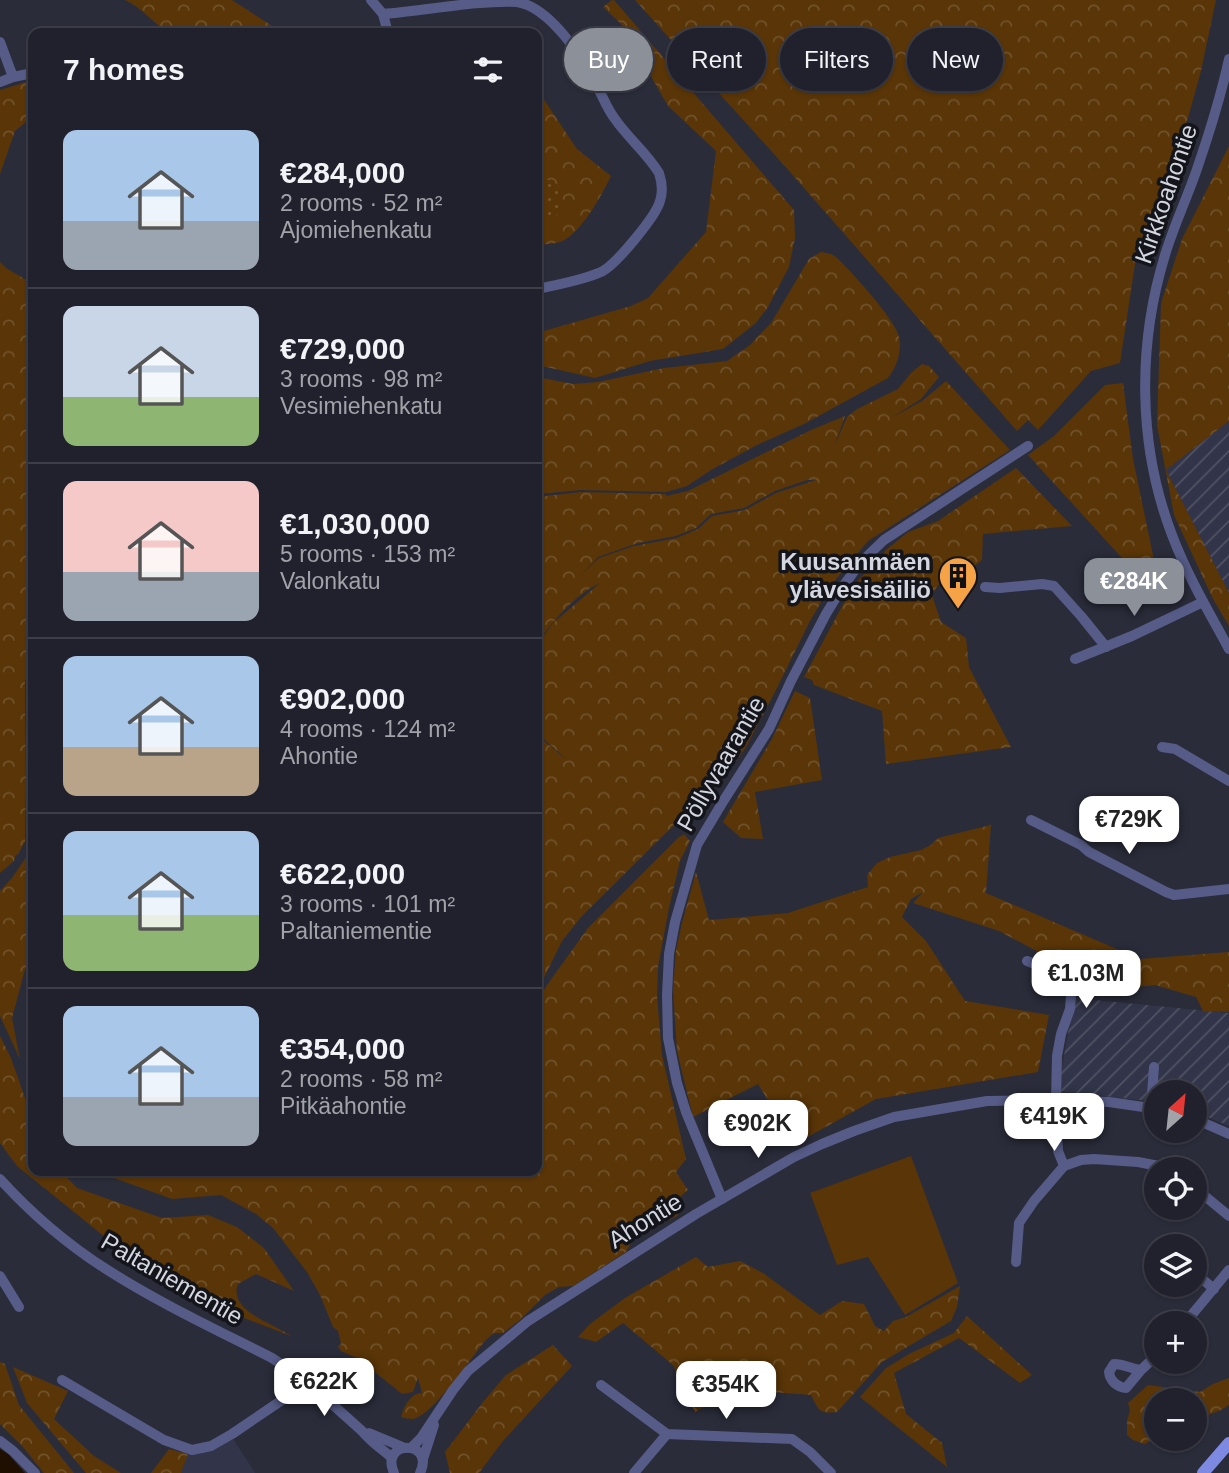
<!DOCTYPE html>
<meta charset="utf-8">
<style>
body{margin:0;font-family:Arial,sans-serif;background:#282934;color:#f1f3f6;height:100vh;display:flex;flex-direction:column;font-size:26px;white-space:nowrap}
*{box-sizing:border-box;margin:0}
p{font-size:23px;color:#a2a3a9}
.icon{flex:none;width:38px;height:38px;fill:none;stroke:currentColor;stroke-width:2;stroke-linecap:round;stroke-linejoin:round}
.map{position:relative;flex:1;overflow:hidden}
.panel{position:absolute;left:28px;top:28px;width:514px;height:1148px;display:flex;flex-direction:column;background:#20212c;border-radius:14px;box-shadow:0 2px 5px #0004,0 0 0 2px #3d3e48}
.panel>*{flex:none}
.top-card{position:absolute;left:564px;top:28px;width:560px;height:63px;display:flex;gap:14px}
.needle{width:46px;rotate:27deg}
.controls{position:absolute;left:1144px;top:1080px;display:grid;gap:14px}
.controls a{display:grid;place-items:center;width:63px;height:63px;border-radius:50%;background:#20212c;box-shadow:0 2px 5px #0004,0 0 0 2px #3d3e48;font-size:35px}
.price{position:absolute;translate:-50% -60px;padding:0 16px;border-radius:14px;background:#fff;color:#222;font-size:23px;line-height:46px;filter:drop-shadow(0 2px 4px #0008)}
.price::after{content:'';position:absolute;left:50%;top:42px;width:21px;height:16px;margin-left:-10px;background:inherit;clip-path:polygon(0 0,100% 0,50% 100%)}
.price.active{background:#8c9099;color:#fff}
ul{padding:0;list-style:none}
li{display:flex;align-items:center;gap:21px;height:175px;padding:0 35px}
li+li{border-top:2px solid #3d3e48}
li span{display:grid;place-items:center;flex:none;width:196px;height:140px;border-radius:14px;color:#555}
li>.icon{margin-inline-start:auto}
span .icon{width:84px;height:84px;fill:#fffc;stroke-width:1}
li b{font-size:30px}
h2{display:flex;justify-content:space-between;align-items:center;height:84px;padding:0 35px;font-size:30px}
.chip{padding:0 24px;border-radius:32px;background:#20212c;box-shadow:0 2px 5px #0004,0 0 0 2px #3d3e48;font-size:24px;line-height:63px}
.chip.active{background:#8c9099;color:#fff}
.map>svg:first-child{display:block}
</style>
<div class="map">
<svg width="1229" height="1473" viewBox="0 0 1229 1473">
<defs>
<pattern id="industrial-furrows" width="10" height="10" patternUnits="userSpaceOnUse" patternTransform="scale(1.75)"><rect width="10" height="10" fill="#323549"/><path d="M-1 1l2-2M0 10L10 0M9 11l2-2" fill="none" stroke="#4f5263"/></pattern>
<pattern id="forest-crowns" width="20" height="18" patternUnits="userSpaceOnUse" patternTransform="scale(1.75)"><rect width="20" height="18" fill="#593507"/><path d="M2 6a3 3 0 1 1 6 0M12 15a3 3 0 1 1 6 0" fill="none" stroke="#70522b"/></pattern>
<pattern id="park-dots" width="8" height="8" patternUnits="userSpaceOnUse" patternTransform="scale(1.75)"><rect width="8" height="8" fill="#593507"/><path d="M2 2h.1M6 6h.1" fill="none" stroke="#70522b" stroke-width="1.8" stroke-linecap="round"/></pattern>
</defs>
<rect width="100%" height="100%" fill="#2a2c3a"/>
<path fill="#323549" d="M232 1437 255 1473H181L188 1454Z"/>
<g fill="url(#industrial-furrows)">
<path d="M1229 421V593L1166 470Z"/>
<path d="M1074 998 1229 1013V1126L1195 1112V1092H1157V1102L1058 1091Z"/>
</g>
<path fill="#593507" d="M911 1156 958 1283 905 1315 868 1257 837 1265 810 1193Z"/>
<g fill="url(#forest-crowns)" fill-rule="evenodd">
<path d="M125 0H232L283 33H170C152 23 144 9 125 0Z"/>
<path d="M612 0H614L794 210 795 238 789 267 768 307 756 323 723 349 650 361 595 378 537 365V333L631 306 648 298 706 232 716 151 668 106 621 24 603 7Z"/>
<path d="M635 0H1216L1201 71 1180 147 1135 264 1120 363 1091 371 1038 430 1028 420 1017 431 783 164Z"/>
<path d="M33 80V116L15 131 0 174V90Z"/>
<path d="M537 89 577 149 611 176C602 195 580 235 560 242 553 244 544 244 537 245Z"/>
<path d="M1229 146V421L1166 470 1229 593V626L1213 599 1174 515 1157 425 1161 303 1182 239Z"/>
<path d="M821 252C826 253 831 253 836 257 850 270 896 320 899 337 902 352 897 366 888 378L804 424 757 445 711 470 687 486 666 492 581 490 537 494V377L573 384 598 382 664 368 727 361 750 345 771 323 809 259Z"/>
<path d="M0 262 6 268 33 284V667L25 681 26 788 25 842 17 856 16 854 14 861 0 873Z"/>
<path d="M922 364 929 366 939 377 921 399 891 418 922 401 946 381 1010 450 868 541 832 584 810 621 776 690 746 747 718 786 714 775 717 787 693 822 687 824 679 822 671 828 582 916 562 941 537 992V735L573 765 537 733V645L553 623 600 583C576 594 553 621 537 643V497L581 492 666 494V496L688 491 811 430 845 416 834 447 847 417 857 409 898 389 911 373ZM807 480H816L776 493 745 510 712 516 698 529 677 538 634 546 599 558 580 576 598 557 638 543 676 536 696 528 711 514 744 508 775 491Z"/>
<path d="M1123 383 1133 459 1163 603 1028 455 1054 436 1105 385Z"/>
<path d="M1016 468 1072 526 983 534 982 560 972 568 938 585 932 595 941 622 966 638 969 667 1011 747 886 764 882 711 814 685 812 680 804 677 853 586 886 550 908 532 938 521Z"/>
<path d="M795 691 810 698 822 780 755 792 763 839 741 838 723 822 773 737Z"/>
<path d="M991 825 986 893 1140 959 1229 952V1012L1203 1011 1196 997 1155 985 1109 990 999 931 913 903 923 892 911 899 902 917 926 941 965 1001 1049 1015 1038 1072 876 1099 795 1144 758 1084 693 1117 677 1051 673 990 676 950 682 923 696 872 709 920 788 913 868 887 867 875 877 863 890 857 921 850 931 845 938 838Z"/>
<path d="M684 834 690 841 680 861 669 908 658 967 657 996 662 1055 686 1159 676 1172 688 1190C681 1195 679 1200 672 1204L679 1201 682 1210 677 1216 641 1234 631 1243 626 1252 573 1286 559 1287 545 1295 520 1320 503 1333H494L485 1341C471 1358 432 1416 413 1419 412 1419 402 1418 401 1417 404 1407 410 1393 422 1393L418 1378 413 1392 402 1394 359 1359 341 1351 338 1347 341 1344 338 1331 333 1327 320 1295 307 1272 273 1228 256 1214 221 1195 172 1199 103 1174 98 1171H537V1002L547 985 588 928 678 838Z"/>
<path d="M33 847V940L12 1018 20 1059 0 1016V891L12 878Z"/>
<path d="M33 986V1051C27 1026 26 1012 33 986Z"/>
<path d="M0 1036 11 1058 33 1121V1171H61L77 1188 162 1218 208 1215 237 1227 264 1248 294 1291 256 1274 238 1284C228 1311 273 1323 291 1336L223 1310 172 1284 121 1250 17 1166 0 1143Z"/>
<path d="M696 1257 708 1267 740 1261 763 1273 820 1315 842 1301 864 1304 875 1326 884 1331 893 1321 906 1317 960 1286 957 1307 951 1321 882 1362 837 1412C818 1414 819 1410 811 1395L718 1388 708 1405 695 1412 679 1385 674 1366 623 1323 596 1342 578 1337 590 1324 625 1298Z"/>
<path d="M967 1316 1032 1375 1020 1383 959 1338 894 1373 906 1414 942 1443 947 1467 860 1397 886 1368 909 1354 954 1333Z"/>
<path d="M553 1345 572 1366 503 1441 479 1473H450L445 1452 483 1402 506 1375Z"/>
<path d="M0 1362 5 1364 19 1405 74 1473H44L23 1447 0 1424Z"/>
<path d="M13 1367 68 1391 54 1419 94 1456 121 1473H86L27 1403Z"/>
<path d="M1229 1378V1405L1221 1410 1195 1420V1400H1157V1437L1145 1444 1133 1440 1127 1435V1421L1130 1410 1128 1403 1148 1385 1200 1392 1213 1384Z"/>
<path d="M169 1449 188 1454 181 1473H151Z"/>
</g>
<path fill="url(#park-dots)" d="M537 177C556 179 557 189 562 204L556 216 539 217 537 216Z"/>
<path fill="#1e0f01" d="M0 1449 8 1454 25 1473H0Z"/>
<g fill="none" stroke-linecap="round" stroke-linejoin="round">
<g stroke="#565c87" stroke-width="10">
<path d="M371 0 383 14 388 33"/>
<path d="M383 14C424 11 478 0 517 2 550 7 583 58 597 86 603 97 607 109 615 119 628 138 647 153 659 173 662 182 663 192 660 201 656 216 616 265 601 272 583 280 557 285 537 289"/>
<path d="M0 42 13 77"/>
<path d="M1229 59C1221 95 1210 131 1198 166 1188 196 1174 225 1165 255 1137 346 1138 446 1172 535 1187 575 1209 612 1229 649"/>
<path d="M0 82 13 77 33 73"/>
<path d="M985 587 1000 588 1042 584 1054 586 1081 616 1106 647"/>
<path d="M1075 659 1132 636 1203 602"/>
<path d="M1162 747 1175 749 1229 781"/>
<path d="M1031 820 1081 845 1089 852 1166 892 1174 895 1229 889"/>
<path d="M1027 961 1053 971 1069 988 1071 995 1070 1009 1061 1034 1057 1056 1056 1100"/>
<path d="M1151 1107 1154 1067"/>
<path d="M1195 1119 1229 1134"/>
<path d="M1057 1132 1058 1151 1064 1166"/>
<path d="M0 1179C31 1213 67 1244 106 1269 159 1303 217 1330 272 1358 305 1379 333 1405 362 1431 371 1442 382 1449 392 1458"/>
<path d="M1195 1188 1229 1216"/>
<path d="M722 1199 686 1112 677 1083 668 1038 667 995 669 954 675 922 697 845 724 800 769 729 791 681 826 614 840 591 859 564 884 540 1028 446"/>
<path d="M1016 1262 1019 1223 1034 1201 1064 1166 1081 1160 1094 1159 1138 1162 1164 1167 1169 1169"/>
<path d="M1195 1273 1214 1289"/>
<path d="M0 1276 19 1307"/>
<path d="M1185 1323 1229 1270"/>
<path d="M1141 1370C1132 1369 1124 1364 1114 1364L1109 1372C1110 1381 1117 1387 1126 1388L1141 1370 1157 1355"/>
<path d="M62 1380 164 1440 192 1450 211 1446 232 1434 288 1396 306 1382"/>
<path d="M601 1385 667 1434 792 1439 810 1452 831 1473"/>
<path d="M369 1433 405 1448"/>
<path d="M0 1441 13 1451 35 1473"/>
<path d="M411 1448 421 1438 453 1390 468 1371 528 1321 696 1214 794 1157 822 1144 854 1131 894 1117 987 1101 1056 1100 1109 1102 1157 1109"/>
<path d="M423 1459 434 1425"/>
<path d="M394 1473C379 1439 436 1440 420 1473"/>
<path d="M634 1473 667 1434"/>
</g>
<path stroke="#7e89e1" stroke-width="12" d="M1203 1473 1229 1443"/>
</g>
<defs>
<g id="building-pin" transform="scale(2.0125)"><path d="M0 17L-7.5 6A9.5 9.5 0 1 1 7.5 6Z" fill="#f5a346" stroke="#14151b"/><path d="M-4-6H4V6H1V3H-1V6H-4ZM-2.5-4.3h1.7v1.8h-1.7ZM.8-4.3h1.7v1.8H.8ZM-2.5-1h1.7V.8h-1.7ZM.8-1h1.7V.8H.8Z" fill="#111"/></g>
</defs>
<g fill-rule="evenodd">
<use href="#building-pin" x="958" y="576"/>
</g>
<g text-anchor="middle" stroke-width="7" stroke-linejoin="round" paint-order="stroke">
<g font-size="24" fill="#d5d7e0" stroke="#14151b">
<text transform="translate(1166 194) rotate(-71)" y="8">Kirkkoahontie</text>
<text transform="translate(721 764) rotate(-60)" y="8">Pöllyvaarantie</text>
<text transform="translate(645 1221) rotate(-32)" y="8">Ahontie</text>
<text transform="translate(172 1279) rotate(30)" y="8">Paltaniementie</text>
</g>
<g font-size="24" font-weight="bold" fill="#d5d7e0" stroke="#14151b" text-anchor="end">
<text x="931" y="570">Kuusanmäen<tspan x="931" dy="28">ylävesisäiliö</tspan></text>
</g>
</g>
</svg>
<div class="controls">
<a><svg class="needle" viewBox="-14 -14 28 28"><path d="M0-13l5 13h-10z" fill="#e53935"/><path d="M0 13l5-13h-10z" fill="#a2a3a9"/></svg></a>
<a><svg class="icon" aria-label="locate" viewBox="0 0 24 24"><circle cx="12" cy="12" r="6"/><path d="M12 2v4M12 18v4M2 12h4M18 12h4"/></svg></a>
<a><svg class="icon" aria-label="layers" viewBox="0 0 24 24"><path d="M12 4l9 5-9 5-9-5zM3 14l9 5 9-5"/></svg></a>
<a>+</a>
<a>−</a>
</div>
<b class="price active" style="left:1134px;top:618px">€284K</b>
<b class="price" style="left:1129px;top:856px">€729K</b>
<b class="price" style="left:1086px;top:1010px">€1.03M</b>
<b class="price" style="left:1054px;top:1153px">€419K</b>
<b class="price" style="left:758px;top:1160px">€902K</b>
<b class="price" style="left:324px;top:1418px">€622K</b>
<b class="price" style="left:726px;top:1421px">€354K</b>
<div class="top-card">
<a class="chip active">Buy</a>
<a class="chip">Rent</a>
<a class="chip">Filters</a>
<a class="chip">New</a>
</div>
<section class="panel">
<h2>7 homes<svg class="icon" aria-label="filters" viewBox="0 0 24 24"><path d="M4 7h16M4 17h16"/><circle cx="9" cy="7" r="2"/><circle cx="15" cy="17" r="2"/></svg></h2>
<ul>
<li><span style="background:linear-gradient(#a9c7e8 65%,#9aa5b1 0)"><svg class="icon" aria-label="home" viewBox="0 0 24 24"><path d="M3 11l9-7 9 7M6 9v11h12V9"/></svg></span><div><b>€284,000</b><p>2 rooms · 52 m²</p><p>Ajomiehenkatu</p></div></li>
<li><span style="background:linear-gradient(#c9d6e8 65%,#8fb573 0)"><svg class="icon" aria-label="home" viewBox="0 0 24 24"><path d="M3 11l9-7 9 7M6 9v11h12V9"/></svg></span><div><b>€729,000</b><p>3 rooms · 98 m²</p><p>Vesimiehenkatu</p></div></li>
<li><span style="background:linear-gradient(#f6c9c9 65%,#9aa5b1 0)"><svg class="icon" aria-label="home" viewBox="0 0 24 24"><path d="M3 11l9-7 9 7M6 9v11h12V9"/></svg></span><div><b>€1,030,000</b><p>5 rooms · 153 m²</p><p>Valonkatu</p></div></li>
<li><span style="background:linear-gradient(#a9c7e8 65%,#b9a48a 0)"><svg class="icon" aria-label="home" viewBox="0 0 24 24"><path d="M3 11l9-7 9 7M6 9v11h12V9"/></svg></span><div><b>€902,000</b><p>4 rooms · 124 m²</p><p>Ahontie</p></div></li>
<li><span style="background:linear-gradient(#a9c7e8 60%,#8fb573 0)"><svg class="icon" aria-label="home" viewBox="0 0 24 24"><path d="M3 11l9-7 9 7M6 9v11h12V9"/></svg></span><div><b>€622,000</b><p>3 rooms · 101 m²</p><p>Paltaniementie</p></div></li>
<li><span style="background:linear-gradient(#a9c7e8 65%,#9aa5b1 0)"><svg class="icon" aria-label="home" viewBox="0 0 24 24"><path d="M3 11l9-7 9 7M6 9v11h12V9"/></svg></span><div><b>€354,000</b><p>2 rooms · 58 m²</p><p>Pitkäahontie</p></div></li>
</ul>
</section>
</div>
